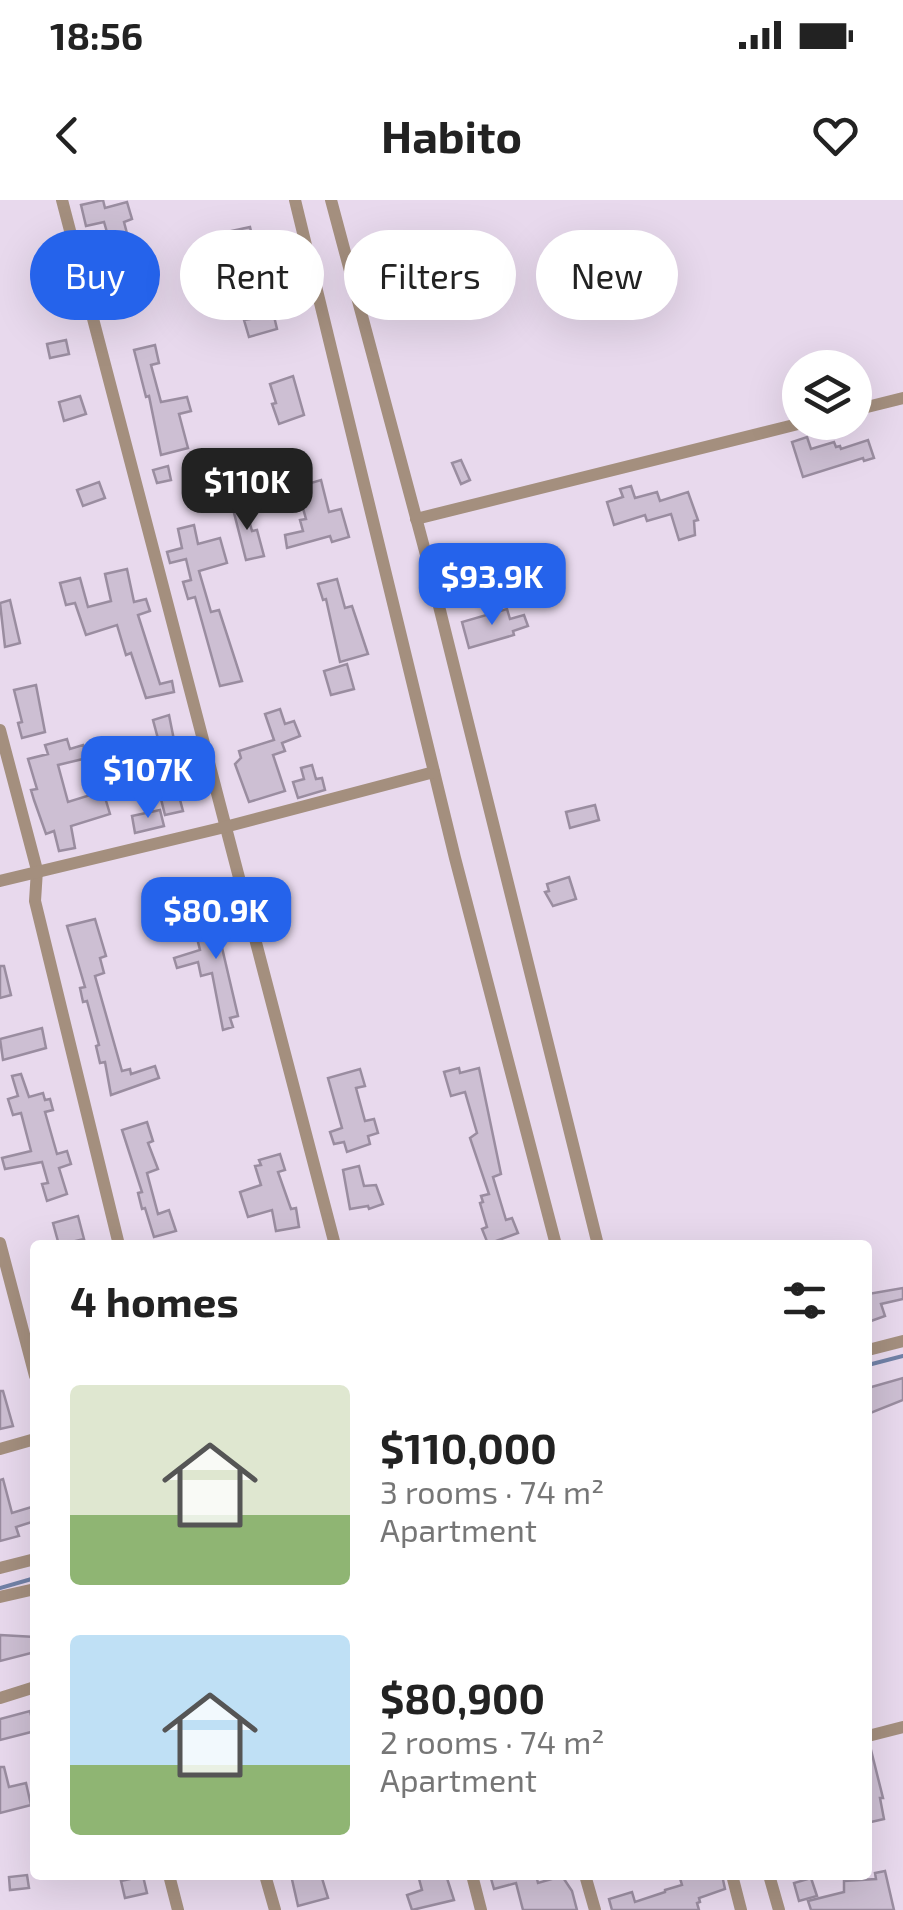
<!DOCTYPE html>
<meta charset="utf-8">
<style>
body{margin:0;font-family:"Exo 2",sans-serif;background:#f6f6f6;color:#222;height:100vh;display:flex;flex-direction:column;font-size:38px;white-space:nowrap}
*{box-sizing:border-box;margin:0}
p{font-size:32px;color:#767676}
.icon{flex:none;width:55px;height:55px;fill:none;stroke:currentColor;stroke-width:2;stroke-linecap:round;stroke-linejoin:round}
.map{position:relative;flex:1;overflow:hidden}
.side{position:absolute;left:30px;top:1040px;width:842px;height:640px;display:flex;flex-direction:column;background:#fff;border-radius:10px;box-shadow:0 10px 40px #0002}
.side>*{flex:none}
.hud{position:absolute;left:30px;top:30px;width:845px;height:90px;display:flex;gap:20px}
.controls{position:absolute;left:782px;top:150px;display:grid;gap:20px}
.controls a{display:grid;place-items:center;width:90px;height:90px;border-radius:50%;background:#fff;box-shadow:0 10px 40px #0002;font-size:50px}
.price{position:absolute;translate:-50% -85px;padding:0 22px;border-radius:20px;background:#2563eb;color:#fff;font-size:32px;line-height:65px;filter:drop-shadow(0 2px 5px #0008)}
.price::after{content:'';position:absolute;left:50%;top:60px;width:30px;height:22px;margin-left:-15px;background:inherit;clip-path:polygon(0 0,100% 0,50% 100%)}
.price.active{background:#222;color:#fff}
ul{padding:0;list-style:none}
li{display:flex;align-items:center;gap:30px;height:250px;padding:0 40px}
li span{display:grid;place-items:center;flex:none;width:280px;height:200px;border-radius:10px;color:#555}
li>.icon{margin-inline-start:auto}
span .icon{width:120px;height:120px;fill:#fffc;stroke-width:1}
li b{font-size:42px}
h2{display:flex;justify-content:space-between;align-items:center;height:120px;padding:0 40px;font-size:42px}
.tag{padding:0 35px;border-radius:45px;background:#fff;box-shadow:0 10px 40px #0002;font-size:35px;line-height:90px}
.tag.active{background:#2563eb;color:#fff}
.status{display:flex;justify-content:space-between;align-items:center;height:70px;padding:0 50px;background:#fff;direction:ltr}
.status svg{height:28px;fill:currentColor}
header{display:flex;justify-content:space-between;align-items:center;height:130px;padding:0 40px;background:#fff;font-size:45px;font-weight:700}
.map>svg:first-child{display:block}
</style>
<div class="status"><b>18:56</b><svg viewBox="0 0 49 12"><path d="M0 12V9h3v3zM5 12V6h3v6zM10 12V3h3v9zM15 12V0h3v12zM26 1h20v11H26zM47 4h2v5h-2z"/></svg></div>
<header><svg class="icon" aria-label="back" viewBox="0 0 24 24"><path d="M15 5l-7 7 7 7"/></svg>Habito<svg class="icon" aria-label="heart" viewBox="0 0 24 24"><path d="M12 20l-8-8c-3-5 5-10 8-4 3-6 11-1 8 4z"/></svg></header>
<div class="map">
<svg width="903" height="1710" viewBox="0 0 903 1710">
<rect width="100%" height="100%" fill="#e8d9ed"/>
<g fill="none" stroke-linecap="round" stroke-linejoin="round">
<g stroke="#7182a7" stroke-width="4">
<path d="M868 1165 903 1156"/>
<path d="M0 1388 35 1378"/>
</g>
</g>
<g fill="#cdbfd3" stroke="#9a8da0" stroke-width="2.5">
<path d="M103 0 105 8 127 2 132 19 124 22 129 41 111 46 104 22 86 26 81 5Z"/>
<path d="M250 27 270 113 273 112 277 129 249 137 244 120 250 119 227 32Z"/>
<path d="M137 85 141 100 122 105 118 91Z"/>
<path d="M66 140 69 154 50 158 47 144Z"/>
<path d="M155 145 159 163 151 165 161 202 187 197 191 211 179 214 188 248 161 255 149 196 146 197 134 150Z"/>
<path d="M293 176 304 215 279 224 272 204 276 203 270 184Z"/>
<path d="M80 196 86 214 64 221 59 202Z"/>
<path d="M807 237 811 249 834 242 836 247 840 246 841 249 868 240 874 258 864 261 863 258 803 277 792 242Z"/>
<path d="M461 260 470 280 461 284 452 263Z"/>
<path d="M168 266 171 280 157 283 153 270Z"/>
<path d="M296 268 300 281 283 286 279 272Z"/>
<path d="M321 280 329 312 341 309 349 337 332 342 330 336 287 348 285 335 303 331 300 320 306 319 297 287Z"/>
<path d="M99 282 105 298 83 306 77 290Z"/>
<path d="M631 286 635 298 657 292 660 301 688 292 698 320 694 321 695 335 679 340 671 314 647 321 645 315 614 325 607 302 623 297 620 289Z"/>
<path d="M244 302 252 331 257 330 264 356 246 360 232 305Z"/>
<path d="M194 325 198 344 220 338 227 363 199 371 211 412 219 410 242 481 220 486 195 397 188 399 183 382 191 380 186 359 170 363 167 352 182 348 178 329Z"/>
<path d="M504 357 507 372 493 375 490 360Z"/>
<path d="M127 369 134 402 146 399 150 411 138 415 160 484 172 481 174 492 146 498 131 453 126 455 117 425 86 435 75 403 66 405 60 383 80 378 88 407 111 401 105 374Z"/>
<path d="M337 379 345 408 352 406 368 454 340 462 326 399 323 400 318 384Z"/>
<path d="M10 400 20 443 5 447 0 403Z"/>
<path d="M507 409 510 419 524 415 528 426 513 431 514 435 469 448 462 422Z"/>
<path d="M347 464 354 489 331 495 324 471Z"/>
<path d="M36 485 45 532 22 538 18 523 22 522 14 490Z"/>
<path d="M280 509 285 524 294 521 300 536 282 543 285 551 273 555 285 591 249 602 235 564 241 558 239 551 274 540 265 514Z"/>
<path d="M169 515 185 595 179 596 183 611 165 615 156 579 168 576 153 520Z"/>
<path d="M67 539 70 549 83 545 87 558 58 565 68 602 103 591 110 614 71 626 75 648 59 651 54 631 46 634 34 600 31 590 37 589 28 559 48 554 45 545Z"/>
<path d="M312 565 316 579 322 578 325 590 298 598 293 582 304 579 301 568Z"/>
<path d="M595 605 599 620 570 628 566 612Z"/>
<path d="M160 610 164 626 135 633 132 616Z"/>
<path d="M569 677 576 699 553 706 545 692 549 691 547 684Z"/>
<path d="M231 708 239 733 220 739 238 816 230 818 233 827 223 830 212 773 201 776 198 762 177 768 174 758 200 750 195 730 219 723 215 713Z"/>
<path d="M95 719 106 756 100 758 104 773 95 776 122 871 130 869 131 874 155 866 159 878 111 895 105 862 100 863 96 846 99 845 87 801 83 802 80 788 85 787 67 726Z"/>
<path d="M0 766H4L11 795 0 798Z"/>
<path d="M42 828 46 848 3 860 0 839Z"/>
<path d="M459 868 460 873 479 868 501 974 493 977 506 1020 512 1018 518 1033 488 1044 482 1029 487 1027 480 1003 483 1002 481 996 489 994 470 938 477 933 465 892 451 896 444 872Z"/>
<path d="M360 869 365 886 356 888 365 921 374 919 378 933 368 936 370 944 347 952 344 942 334 944 330 932 342 928 328 878Z"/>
<path d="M21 874 29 897 43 893 45 900 50 899 53 910 45 912 57 954 67 951 71 964 59 968 67 994 47 1001 42 984 48 983 42 962 5 969 2 958 31 951 21 913 13 915 8 899 18 896 12 876Z"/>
<path d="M147 922 153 941 148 943 158 969 147 973 158 1014 169 1010 176 1031 154 1037 145 1008 142 1009 138 993 142 992 122 930Z"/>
<path d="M280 954 285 970 278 972 291 1009 296 1008 299 1027 276 1031 272 1010 248 1017 240 992 261 985 255 966 261 965 259 960Z"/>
<path d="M359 966 364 986 376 985 383 1004 369 1009 368 1006 350 1009 343 970Z"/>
<path d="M78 1016 84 1039 59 1045 53 1023Z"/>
<path d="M903 1088V1099L881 1104 885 1116 871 1121 868 1094Z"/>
<path d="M903 1178V1200L868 1214V1188Z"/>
<path d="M0 1191H3L13 1226 0 1229Z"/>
<path d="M3 1279 12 1313 35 1306V1321L16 1327 19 1336 0 1341V1280Z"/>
<path d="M0 1435 35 1437V1452L0 1461Z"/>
<path d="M30 1511 35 1531 0 1540V1519Z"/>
<path d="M871 1550 883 1598H880L884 1619 871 1622 868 1608V1551Z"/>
<path d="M0 1567H4L9 1587 26 1583 31 1605 0 1613Z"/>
<path d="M885 1671 894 1710H811L808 1701 844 1692V1681L876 1679 875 1673Z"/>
<path d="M27 1675 29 1688 10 1690 9 1677Z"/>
<path d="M291 1675H321L328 1698 298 1706Z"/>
<path d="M418 1675H446L454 1700 412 1710 407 1695 422 1690Z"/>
<path d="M490 1675H536L538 1683 562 1676 572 1691 577 1710H523L516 1683 494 1689Z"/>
<path d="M679 1675H722L725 1689 699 1698 700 1702 697 1703 699 1710H612L609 1699 632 1692 635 1702 665 1692V1690L682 1685Z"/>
<path d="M143 1676 147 1693 125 1698 121 1681Z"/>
<path d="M811 1678 817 1696 799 1701 794 1683Z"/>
</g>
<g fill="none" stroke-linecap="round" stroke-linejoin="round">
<g stroke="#a48f7e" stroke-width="12">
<path d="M62 0 335 1045"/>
<path d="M295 0 455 658 556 1045"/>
<path d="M331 0 429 366 598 1045"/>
<path d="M855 210 903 198"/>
<path d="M416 319 806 222"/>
<path d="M0 530 37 670 35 701 119 1045"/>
<path d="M0 681 225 627 434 572"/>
<path d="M0 1043 35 1176"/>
<path d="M868 1150 903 1141"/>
<path d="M0 1249 35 1239"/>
<path d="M0 1368 35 1359"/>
<path d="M0 1397 35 1389"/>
<path d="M0 1498 35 1487"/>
<path d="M868 1536 903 1527"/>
<path d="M169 1675 178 1710"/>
<path d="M265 1675 275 1710"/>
<path d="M472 1675 481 1710"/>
<path d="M585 1675 595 1710"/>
<path d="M732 1675 741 1710"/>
<path d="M769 1675 779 1710"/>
</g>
</g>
</svg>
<div class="controls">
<a><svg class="icon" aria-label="layers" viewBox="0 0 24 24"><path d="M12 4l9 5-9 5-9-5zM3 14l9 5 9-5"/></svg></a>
</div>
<b class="price active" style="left:247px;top:333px">$110K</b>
<b class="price" style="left:492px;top:428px">$93.9K</b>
<b class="price" style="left:148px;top:621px">$107K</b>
<b class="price" style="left:216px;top:762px">$80.9K</b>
<div class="hud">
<a class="tag active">Buy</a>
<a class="tag">Rent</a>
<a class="tag">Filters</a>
<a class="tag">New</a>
</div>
<section class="side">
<h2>4 homes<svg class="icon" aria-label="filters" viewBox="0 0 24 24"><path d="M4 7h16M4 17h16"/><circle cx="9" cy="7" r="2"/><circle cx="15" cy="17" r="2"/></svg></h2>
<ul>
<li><span style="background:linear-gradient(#dfe7d0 65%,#8fb573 0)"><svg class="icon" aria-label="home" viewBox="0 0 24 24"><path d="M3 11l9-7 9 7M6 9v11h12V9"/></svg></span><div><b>$110,000</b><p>3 rooms · 74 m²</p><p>Apartment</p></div></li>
<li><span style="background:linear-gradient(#bfe0f5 65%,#8fb573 0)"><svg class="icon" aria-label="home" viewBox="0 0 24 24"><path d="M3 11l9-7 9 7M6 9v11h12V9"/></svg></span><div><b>$80,900</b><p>2 rooms · 74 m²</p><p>Apartment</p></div></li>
</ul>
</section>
</div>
